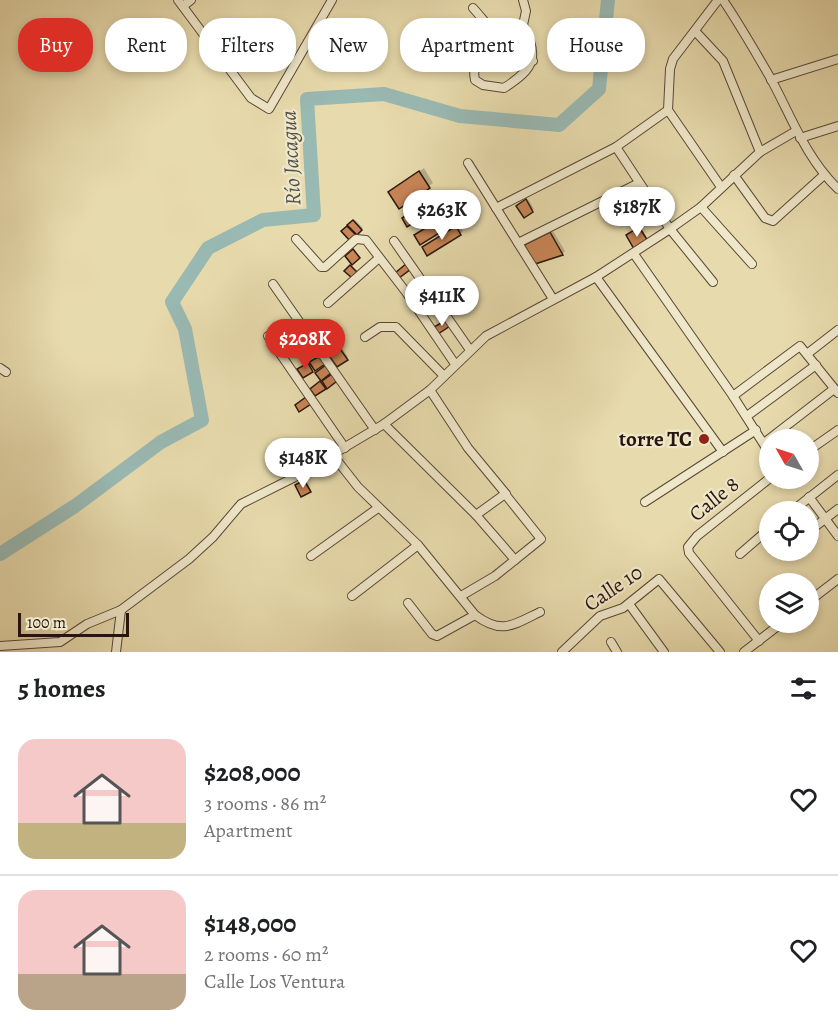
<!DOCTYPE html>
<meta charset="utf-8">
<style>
body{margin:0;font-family:Alegreya,serif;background:#f2f2f2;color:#202124;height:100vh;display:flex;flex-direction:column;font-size:22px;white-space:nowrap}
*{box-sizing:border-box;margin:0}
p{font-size:20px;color:#757577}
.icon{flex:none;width:33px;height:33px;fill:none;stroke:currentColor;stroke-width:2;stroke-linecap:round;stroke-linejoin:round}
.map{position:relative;height:652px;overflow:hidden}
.details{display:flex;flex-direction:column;background:#fff;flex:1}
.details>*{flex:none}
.hud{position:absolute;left:18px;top:18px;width:802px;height:54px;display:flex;gap:12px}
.needle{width:39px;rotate:309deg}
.fabs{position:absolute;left:759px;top:429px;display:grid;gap:12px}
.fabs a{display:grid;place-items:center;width:60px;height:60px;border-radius:50%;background:#fff;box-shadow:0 3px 9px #0003;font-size:30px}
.scale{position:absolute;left:18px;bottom:15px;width:111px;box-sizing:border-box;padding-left:6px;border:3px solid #28160e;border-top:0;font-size:16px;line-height:21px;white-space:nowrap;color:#28160e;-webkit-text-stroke:4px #efe7c9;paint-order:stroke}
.price{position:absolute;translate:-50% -51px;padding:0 14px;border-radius:21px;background:#fff;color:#222;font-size:20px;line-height:39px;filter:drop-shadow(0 2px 3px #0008)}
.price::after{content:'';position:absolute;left:50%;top:36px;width:18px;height:14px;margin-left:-9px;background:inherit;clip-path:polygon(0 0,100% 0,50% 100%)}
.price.current{background:#d93025;color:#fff}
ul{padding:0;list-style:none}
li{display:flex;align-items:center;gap:18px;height:150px;padding:0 18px}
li+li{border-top:2px solid #e0e0e0}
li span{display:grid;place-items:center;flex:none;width:168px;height:120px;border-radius:18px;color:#555}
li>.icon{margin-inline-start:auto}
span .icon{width:72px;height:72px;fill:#fffc;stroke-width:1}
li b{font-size:26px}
h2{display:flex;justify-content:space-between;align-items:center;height:72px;padding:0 18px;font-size:26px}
.chip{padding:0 21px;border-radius:24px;background:#fff;box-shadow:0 3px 9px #0003;font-size:21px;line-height:54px}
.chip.current{background:#d93025;color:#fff}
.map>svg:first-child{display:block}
</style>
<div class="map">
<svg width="838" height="652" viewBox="0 0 838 652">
<rect width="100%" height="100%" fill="#e7daac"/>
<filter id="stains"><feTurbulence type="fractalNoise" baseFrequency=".00333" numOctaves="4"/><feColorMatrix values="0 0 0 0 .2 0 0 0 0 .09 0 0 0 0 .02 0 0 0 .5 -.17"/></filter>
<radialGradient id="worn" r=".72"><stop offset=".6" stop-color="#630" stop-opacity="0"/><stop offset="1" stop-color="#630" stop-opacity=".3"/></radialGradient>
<g fill="#0003">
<path d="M424 168 433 183 399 207 389 192Z"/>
<path d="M440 195 444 201 441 203 406 216Z"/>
<path d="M528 199 534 209 524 216 519 204Z"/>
<path d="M452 212 456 220 453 223 421 243 419 233Z"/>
<path d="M355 220 363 228 350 239 343 231Z"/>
<path d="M459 225 463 231 460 234 426 245Z"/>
<path d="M641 227 647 239 630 234Z"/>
<path d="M553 231 565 251 562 254 528 243Z"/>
<path d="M340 345 348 357 338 365 329 353Z"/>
<path d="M322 355 336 380 315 394 311 389 322 381 317 373 326 366 315 368 303 376 301 368Z"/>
<path d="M306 480 311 490 310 491 298 484Z"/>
</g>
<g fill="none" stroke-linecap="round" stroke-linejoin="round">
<path stroke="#99b9b3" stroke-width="14" d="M0 554 75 506 161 442 202 420 185 329 172 302 208 248 263 220 314 215 307 99 384 94 460 116 559 125 599 89 608 0"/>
</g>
<g fill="#c88556" stroke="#28160e" stroke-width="1.5">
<path d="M419 171 430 188 399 209 388 192Z"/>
<path d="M437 196 442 205 407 227 402 218Z"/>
<path d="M526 199 533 212 524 218 516 206Z"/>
<path d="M448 214 454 224 420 245 414 235Z"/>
<path d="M353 220 362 230 357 235 347 225Z"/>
<path d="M347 226 356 235 350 241 341 231Z"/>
<path d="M456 226 461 235 427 256 422 247Z"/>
<path d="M639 227 648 241 634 249 626 235Z"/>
<path d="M550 232 563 255 535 264 524 245Z"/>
<path d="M353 249 360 258 352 265 345 256Z"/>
<path d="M407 263 411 269 399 278 395 273Z"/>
<path d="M350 265 357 272 352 278 344 271Z"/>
<path d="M446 320 450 326 438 334 434 327Z"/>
<path d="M338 346 348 360 337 367 327 353Z"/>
<path d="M320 356 325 364 315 371 309 362Z"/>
<path d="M308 363 313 372 303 378 297 369Z"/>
<path d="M326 365 331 373 321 381 315 373Z"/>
<path d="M332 374 337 381 327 389 322 381Z"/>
<path d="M320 381 326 389 315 396 310 389Z"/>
<path d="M306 397 311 404 299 412 295 405Z"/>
<path d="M302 458 308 467 301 472 295 462Z"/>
<path d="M304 480 311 492 301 497 295 485Z"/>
</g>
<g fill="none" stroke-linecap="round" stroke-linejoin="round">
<g stroke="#584736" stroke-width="10">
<g id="minor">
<path d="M178 0 251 98 269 109 332 0"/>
<path d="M523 0 526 11 523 25C501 32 469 54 475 80L483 85 504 88C534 69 540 57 523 25"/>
<path d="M718 0 673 59 670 69 668 110 721 187"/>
<path d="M723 0C740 25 756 53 771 79 792 118 806 158 838 189"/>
<path d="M183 6 191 0"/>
<path d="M473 8C492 29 506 52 533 61"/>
<path d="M695 31 723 61 760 152"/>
<path d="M771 80 838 59"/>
<path d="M800 138 838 126"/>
<path d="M616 147 670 229 713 282"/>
<path d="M468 163 553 299"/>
<path d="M734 175 765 218 773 221 824 175"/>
<path d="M701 207 752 264"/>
<path d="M496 208 616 147 668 110"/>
<path d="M296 239 321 267H325L356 239 366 240 406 292 455 364"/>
<path d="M394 241 470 350"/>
<path d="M518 243 639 183"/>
<path d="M634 254 733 396 770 454"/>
<path d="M596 277 723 452"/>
<path d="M273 284 375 430"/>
<path d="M328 303 379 258"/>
<path d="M268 336 345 448"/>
<path d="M365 337 380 327H396L444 376"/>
<path d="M807 354 838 330"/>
<path d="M0 368 6 372"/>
<path d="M430 390 468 448 506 494"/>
<path d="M733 396 800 346 838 393"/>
<path d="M747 416 816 365"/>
<path d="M384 424 476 515 515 560"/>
<path d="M764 443 834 389"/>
<path d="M808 451 838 430"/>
<path d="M332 454 358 487 418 545 475 615C502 635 513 625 540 612"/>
<path d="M809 497 838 536"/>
<path d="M645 502 756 430"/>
<path d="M791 512 838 475"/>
<path d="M808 532 838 509"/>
<path d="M740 554 770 528"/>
<path d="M311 556 378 508"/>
<path d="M352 596 418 545"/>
<path d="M461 596 495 576 541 539 505 494 476 515"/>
<path d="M808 602 838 579"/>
<path d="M408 603 432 634 437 636 475 615"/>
<path d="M629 604 664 652"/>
<path d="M759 641 689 553 688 547 697 536 770 478"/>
<path d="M611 642 617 652"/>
<path d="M0 646 60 642 87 624 121 610 189 559 213 537 241 504 293 478 384 424 430 390 486 336 596 277 670 229 701 207 760 152 796 131"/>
<path d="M116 652 121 610"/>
<path d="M562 652 600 616 623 608 659 579 720 652"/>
<path d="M744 652 783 622"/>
</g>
</g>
<use href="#minor" stroke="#efe7c9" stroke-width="8"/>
</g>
<circle fill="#8f2418" stroke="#efe7c9" stroke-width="2" cx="704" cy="439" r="6"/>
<g text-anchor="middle" stroke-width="4.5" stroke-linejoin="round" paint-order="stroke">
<g font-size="21" font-weight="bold" fill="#28160e" stroke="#efe7c9" text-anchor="end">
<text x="692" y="446">torre TC</text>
</g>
<g font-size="21" fill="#28160e" stroke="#efe7c9">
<text transform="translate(714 499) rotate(-39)" y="7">Calle 8</text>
<text transform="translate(613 588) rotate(-34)" y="7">Calle 10</text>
</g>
<g font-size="22" font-style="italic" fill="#504f48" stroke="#efe7c9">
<text transform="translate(290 158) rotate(-93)" y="8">Río Jacagua</text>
</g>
</g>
<rect width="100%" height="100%" filter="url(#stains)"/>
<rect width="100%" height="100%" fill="url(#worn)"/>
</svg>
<div class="fabs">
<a><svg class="needle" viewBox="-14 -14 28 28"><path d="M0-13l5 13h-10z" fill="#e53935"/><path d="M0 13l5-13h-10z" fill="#757577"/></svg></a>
<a><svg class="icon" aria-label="locate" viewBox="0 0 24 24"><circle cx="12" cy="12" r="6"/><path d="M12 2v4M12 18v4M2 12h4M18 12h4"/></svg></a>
<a><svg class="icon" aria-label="layers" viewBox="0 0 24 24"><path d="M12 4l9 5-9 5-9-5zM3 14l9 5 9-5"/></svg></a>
</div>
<div class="scale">100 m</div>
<b class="price" style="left:637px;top:238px">$187K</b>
<b class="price" style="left:442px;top:241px">$263K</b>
<b class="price" style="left:442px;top:327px">$411K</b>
<b class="price current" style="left:305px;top:370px">$208K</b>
<b class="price" style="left:303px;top:489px">$148K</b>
<div class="hud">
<a class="chip current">Buy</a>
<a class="chip">Rent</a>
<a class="chip">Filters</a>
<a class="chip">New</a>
<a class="chip">Apartment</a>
<a class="chip">House</a>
</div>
</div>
<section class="details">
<h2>5 homes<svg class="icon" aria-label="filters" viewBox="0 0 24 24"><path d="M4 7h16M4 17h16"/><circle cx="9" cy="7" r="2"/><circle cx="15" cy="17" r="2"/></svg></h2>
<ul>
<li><span style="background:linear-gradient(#f6c9c9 70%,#c2b280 0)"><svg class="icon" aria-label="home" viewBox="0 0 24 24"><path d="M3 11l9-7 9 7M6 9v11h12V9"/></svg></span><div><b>$208,000</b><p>3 rooms · 86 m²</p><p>Apartment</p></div><svg class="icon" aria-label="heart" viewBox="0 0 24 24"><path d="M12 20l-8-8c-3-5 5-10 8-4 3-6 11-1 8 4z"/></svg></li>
<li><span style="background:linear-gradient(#f6c9c9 70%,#b9a48a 0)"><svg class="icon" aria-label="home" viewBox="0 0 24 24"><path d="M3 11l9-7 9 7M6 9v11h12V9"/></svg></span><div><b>$148,000</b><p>2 rooms · 60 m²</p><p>Calle Los Ventura</p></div><svg class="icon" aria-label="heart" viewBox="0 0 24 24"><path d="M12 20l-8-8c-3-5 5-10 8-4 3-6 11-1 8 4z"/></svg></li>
</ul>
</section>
